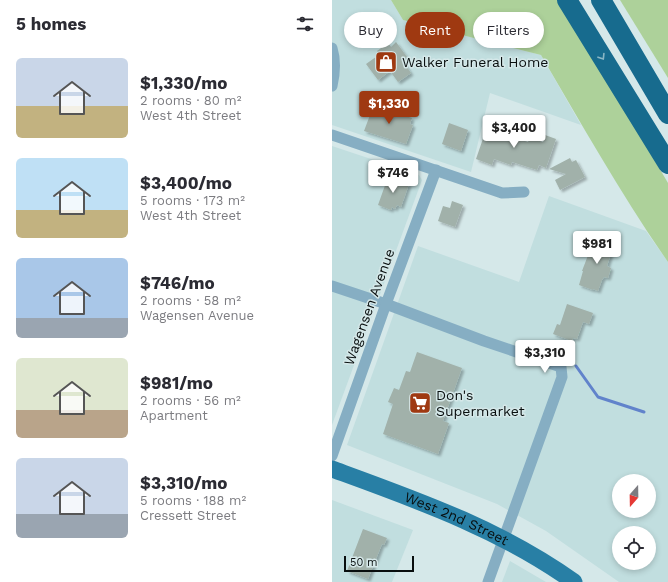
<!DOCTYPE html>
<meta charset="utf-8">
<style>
body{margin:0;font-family:"Work Sans",sans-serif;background:#f2f2f3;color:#2b2b33;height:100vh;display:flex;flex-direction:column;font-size:15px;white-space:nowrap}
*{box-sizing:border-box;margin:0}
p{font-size:13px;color:#7c7c81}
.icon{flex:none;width:22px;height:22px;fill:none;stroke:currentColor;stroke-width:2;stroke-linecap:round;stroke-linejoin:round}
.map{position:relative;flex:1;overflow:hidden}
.sheet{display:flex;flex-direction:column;background:#fff;width:332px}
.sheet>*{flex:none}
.top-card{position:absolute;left:12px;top:12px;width:264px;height:36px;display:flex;gap:8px}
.needle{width:26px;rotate:200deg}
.buttons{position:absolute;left:280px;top:474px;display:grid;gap:8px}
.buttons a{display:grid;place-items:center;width:44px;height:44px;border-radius:50%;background:#fff;box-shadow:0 2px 6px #0003;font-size:20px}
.scale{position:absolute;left:12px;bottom:10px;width:70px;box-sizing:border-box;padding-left:4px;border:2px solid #080e0e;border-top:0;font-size:11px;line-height:14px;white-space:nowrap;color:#080e0e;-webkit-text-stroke:3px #d5e8e9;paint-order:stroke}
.price{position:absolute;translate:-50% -34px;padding:0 9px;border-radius:4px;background:#fff;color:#222;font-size:13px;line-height:26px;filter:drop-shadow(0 1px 2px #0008)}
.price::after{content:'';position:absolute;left:50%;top:24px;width:12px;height:9px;margin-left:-6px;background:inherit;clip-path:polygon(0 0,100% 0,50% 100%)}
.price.active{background:#9f3911;color:#fff}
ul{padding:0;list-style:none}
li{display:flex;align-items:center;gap:12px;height:100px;padding:0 16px}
li span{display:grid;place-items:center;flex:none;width:112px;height:80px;border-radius:6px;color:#555}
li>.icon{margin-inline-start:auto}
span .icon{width:48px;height:48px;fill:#fffc;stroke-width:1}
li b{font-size:17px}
h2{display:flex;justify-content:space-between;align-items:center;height:48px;padding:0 16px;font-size:17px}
.pill{padding:0 14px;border-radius:18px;background:#fff;box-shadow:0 2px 6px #0003;font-size:14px;line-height:36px}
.pill.active{background:#9f3911;color:#fff}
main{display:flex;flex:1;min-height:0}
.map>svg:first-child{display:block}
</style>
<main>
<section class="sheet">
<h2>5 homes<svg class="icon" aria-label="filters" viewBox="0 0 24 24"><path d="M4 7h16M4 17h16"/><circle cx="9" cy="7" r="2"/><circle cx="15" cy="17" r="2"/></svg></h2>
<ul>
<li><span style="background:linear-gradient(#c9d6e8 60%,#c2b280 0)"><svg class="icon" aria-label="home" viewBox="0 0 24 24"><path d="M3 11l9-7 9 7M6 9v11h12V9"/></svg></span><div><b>$1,330/mo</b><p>2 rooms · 80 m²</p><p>West 4th Street</p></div></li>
<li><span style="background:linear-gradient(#bfe0f5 65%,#c2b280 0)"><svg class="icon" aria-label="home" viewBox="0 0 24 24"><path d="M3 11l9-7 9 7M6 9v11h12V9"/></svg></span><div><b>$3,400/mo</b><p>5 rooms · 173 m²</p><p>West 4th Street</p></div></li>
<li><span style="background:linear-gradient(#a9c7e8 75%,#9aa5b1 0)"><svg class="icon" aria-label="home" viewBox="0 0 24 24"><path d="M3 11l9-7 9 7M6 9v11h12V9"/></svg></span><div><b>$746/mo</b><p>2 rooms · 58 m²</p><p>Wagensen Avenue</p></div></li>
<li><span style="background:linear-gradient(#dfe7d0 65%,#b9a48a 0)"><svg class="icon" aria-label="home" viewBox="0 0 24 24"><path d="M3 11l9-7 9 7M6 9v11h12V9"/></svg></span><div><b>$981/mo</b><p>2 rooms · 56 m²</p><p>Apartment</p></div></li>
<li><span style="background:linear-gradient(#c9d6e8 70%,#9aa5b1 0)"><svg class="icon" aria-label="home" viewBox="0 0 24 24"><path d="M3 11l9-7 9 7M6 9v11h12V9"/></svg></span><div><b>$3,310/mo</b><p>5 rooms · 188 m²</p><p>Cressett Street</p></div></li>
</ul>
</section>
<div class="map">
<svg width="336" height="582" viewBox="0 0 336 582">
<defs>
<filter id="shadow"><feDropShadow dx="2.5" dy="2.5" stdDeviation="1" flood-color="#0004"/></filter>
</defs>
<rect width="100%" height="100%" fill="#d5e8e9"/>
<g fill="#c1dedf" fill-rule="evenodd">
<path d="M0 0H59L71 20 209 55 249 125 158 93 139 172 0 125Z"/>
<path d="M0 146 87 175 90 180 0 425Z"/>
<path d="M217 196 314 231 336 262V582H287L214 531 165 504 15 445 86 246 187 282ZM287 481H317V511H287ZM287 533H317V563H287Z"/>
<path d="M0 500 81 530 60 582H0Z"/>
<path d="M178 561 214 582H170Z"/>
</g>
<g fill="#add19a">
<path d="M59 0H228L336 183V262C290 196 250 125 209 55L71 20Z"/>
<path d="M288 0H336V78Z"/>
</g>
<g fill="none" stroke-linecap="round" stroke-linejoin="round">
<path stroke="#6183cb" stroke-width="3" d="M244 366 266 397 312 412"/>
</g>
<g fill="#a1b1aa" filter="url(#shadow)">
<path d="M64 42 75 57 70 60 79 73 66 82 58 71 46 80 34 64 48 54 45 51 56 43 59 47Z"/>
<path d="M41 107 52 111V109L80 118 78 124 81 125 74 144 32 131Z"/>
<path d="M117 123 136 130 129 151 110 144Z"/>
<path d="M156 124 179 133 178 136 196 142 198 138 211 142 213 135 224 139 214 168 207 165 205 170 180 162 179 165 162 159 160 165 144 159Z"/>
<path d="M238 158 240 162 244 160 253 177 228 190 223 180 234 174 217 169Z"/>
<path d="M56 177 77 184 69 207 65 205 63 209 60 207 59 210 46 205Z"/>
<path d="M120 201 131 205 123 227 106 221 111 206 118 208Z"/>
<path d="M263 237 282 244 275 266 279 268 276 278 272 277 270 280 266 291 261 289V290L247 285 251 271H250Z"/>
<path d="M235 304 261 313 257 324 251 322 245 339 241 338 240 341 221 334 225 324 228 325Z"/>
<path d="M85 352 130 368 111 421 117 423 106 454 51 434 61 404 56 402 62 388 67 390 74 371 78 372Z"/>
<path d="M31 529 55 538 52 545 50 544 36 579 15 571Z"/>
</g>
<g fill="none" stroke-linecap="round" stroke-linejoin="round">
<g stroke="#86aec3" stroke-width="11">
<path d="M0 48C4 61 3 73 0 86"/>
<path d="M0 135 170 193 192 192"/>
<path d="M0 286 54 304 152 341 229 367 230 377 156 582"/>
<path d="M0 456 54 304 104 170"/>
</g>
<path stroke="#287fa5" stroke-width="17" id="s1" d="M0 469C85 500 168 529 242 582"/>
<g stroke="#176b8e" stroke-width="20">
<path d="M235 0 336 164"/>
<path d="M269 0 336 114"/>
</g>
</g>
<defs><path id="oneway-chevron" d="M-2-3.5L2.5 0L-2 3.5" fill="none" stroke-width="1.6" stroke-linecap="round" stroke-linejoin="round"/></defs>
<use stroke="#89b6c5" href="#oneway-chevron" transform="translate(270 57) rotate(58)"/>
<defs>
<g id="shop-square" transform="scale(1.15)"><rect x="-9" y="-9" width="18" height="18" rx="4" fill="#9f3911" stroke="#d5e8e9"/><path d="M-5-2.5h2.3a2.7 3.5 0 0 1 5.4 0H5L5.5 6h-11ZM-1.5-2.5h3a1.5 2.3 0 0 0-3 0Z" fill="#fff"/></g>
<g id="supermarket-square" transform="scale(1.15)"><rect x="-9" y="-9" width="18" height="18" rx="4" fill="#9f3911" stroke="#d5e8e9"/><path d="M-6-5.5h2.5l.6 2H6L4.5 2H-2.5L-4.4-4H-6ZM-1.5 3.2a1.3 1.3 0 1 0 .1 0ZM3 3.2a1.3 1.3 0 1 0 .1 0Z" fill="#fff"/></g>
</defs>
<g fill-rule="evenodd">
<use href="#shop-square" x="54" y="62"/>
<use href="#supermarket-square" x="88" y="403"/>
</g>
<g text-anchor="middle" stroke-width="3" stroke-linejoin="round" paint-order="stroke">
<g font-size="14" fill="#080e0e" stroke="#d5e8e9" text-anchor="start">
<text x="70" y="67">Walker Funeral Home</text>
<text x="104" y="400">Don's<tspan x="104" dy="16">Supermarket</tspan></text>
</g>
<g font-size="14" fill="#080e0e" stroke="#d5e8e9">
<text transform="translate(37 307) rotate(-70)" y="5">Wagensen Avenue</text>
<text dy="5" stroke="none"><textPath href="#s1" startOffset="134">West 2nd Street</textPath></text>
</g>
</g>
</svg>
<div class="buttons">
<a><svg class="needle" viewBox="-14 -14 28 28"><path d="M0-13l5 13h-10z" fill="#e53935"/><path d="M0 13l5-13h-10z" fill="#7c7c81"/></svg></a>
<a><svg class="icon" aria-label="locate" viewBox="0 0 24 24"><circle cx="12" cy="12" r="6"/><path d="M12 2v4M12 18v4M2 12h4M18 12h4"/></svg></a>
</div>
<div class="scale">50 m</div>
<b class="price active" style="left:57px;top:125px">$1,330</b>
<b class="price" style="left:182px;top:149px">$3,400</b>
<b class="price" style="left:61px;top:194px">$746</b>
<b class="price" style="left:265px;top:265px">$981</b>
<b class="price" style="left:213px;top:374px">$3,310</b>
<div class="top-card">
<a class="pill">Buy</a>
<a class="pill active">Rent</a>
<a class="pill">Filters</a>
</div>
</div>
</main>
